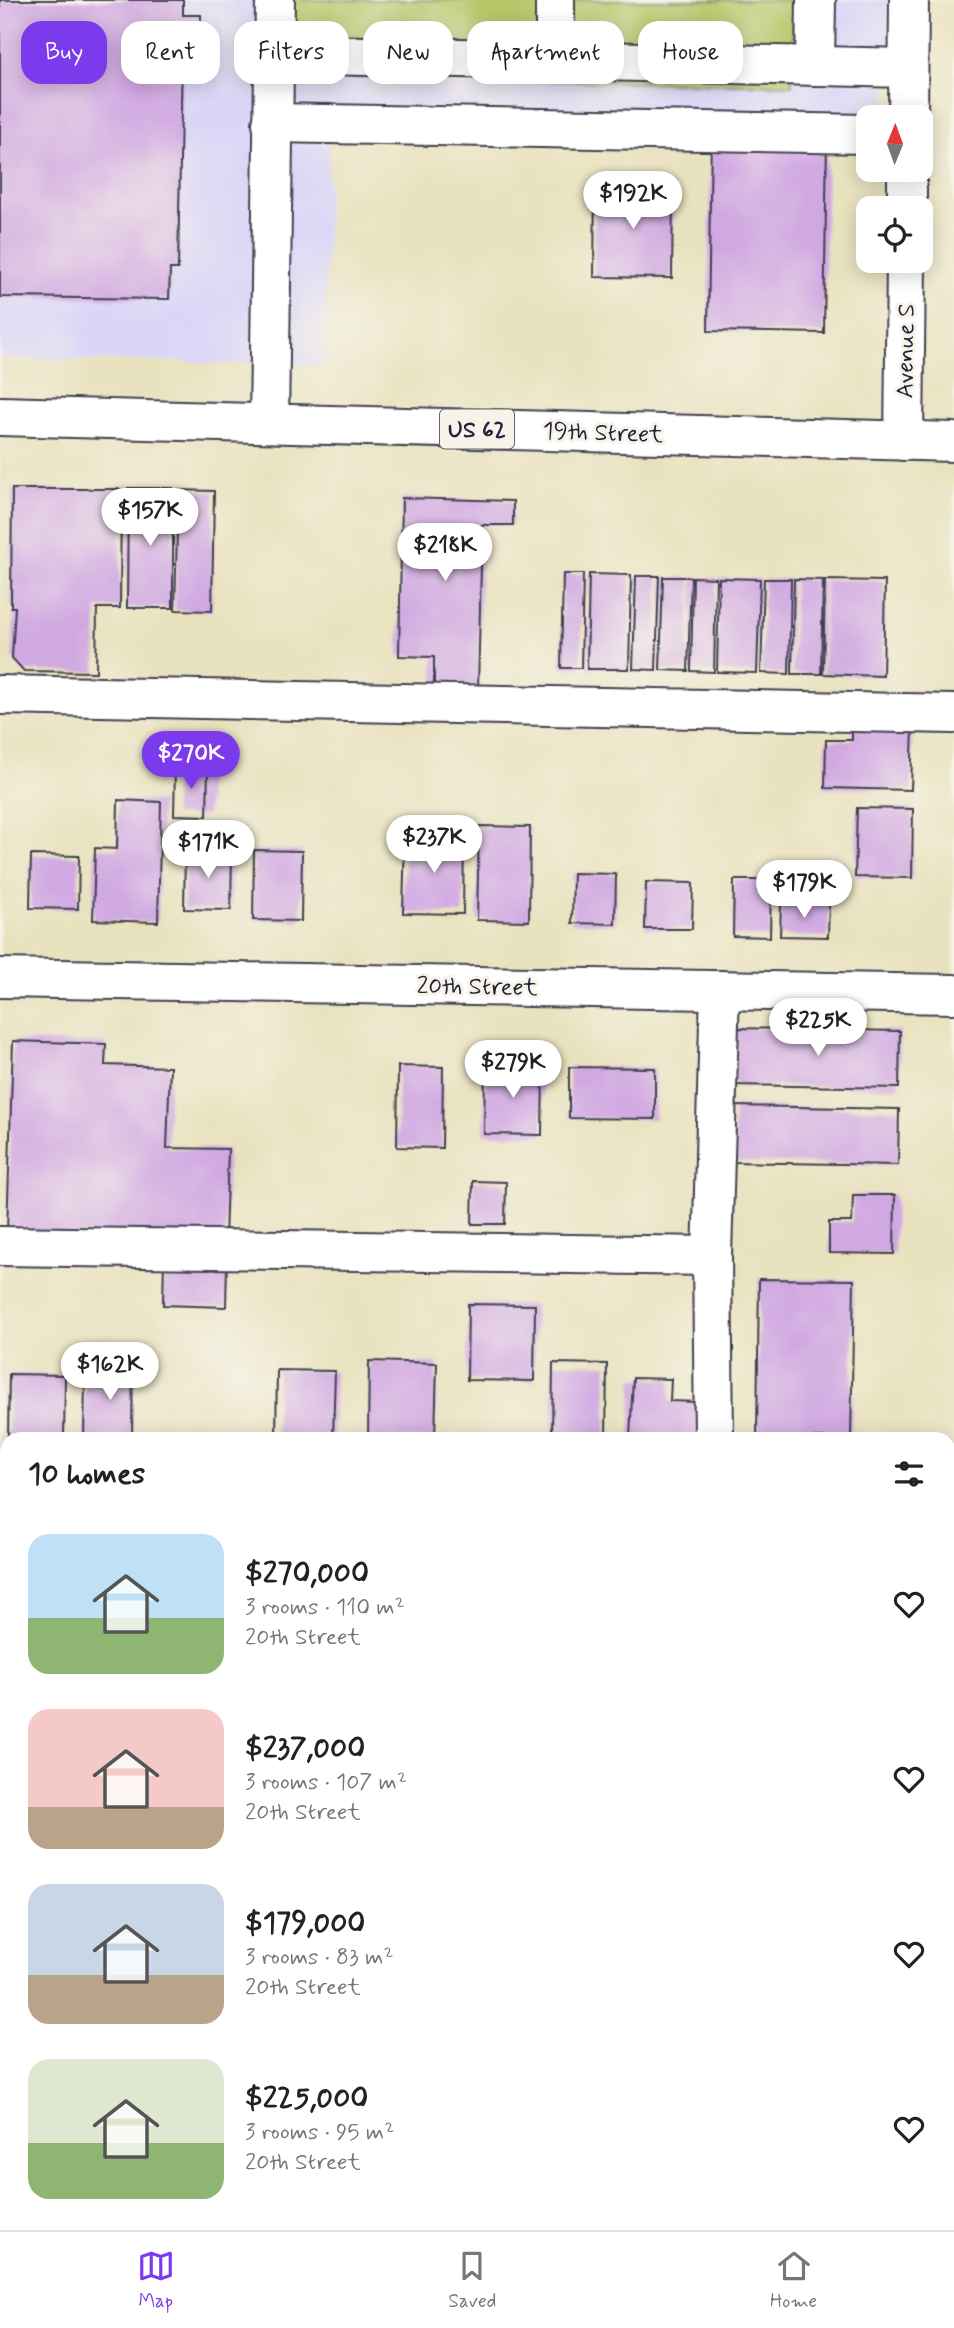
<!DOCTYPE html>
<meta charset="utf-8">
<style>
body{margin:0;font-family:Mynerve,sans-serif;background:#f2f2f2;color:#222;height:100vh;display:flex;flex-direction:column;font-size:26px;white-space:nowrap}
*{box-sizing:border-box;margin:0}
p{font-size:23px;color:#767676}
.icon{flex:none;width:38px;height:38px;fill:none;stroke:currentColor;stroke-width:2;stroke-linecap:round;stroke-linejoin:round}
.map{position:relative;flex:1;overflow:hidden}
.sheet{position:absolute;left:0px;top:1432px;width:956px;height:800px;display:flex;flex-direction:column;background:#fff;border-radius:21px 21px 0 0;box-shadow:0 4px 18px #0003}
.sheet>*{flex:none}
.banner{position:absolute;left:21px;top:21px;width:914px;height:63px;display:flex;gap:14px}
.needle{width:46px;rotate:1deg}
.controls{position:absolute;left:856px;top:105px;display:grid;gap:14px}
.controls a{display:grid;place-items:center;width:77px;height:77px;border-radius:14px;background:#fff;box-shadow:0 4px 18px #0003;font-size:35px}
.price{position:absolute;translate:-50% -60px;padding:0 16px;border-radius:24px;background:#fff;color:#222;font-size:23px;line-height:46px;filter:drop-shadow(0 2px 4px #0008)}
.price::after{content:'';position:absolute;left:50%;top:42px;width:21px;height:16px;margin-left:-10px;background:inherit;clip-path:polygon(0 0,100% 0,50% 100%)}
.price.current{background:#7c3aed;color:#fff}
ul{padding:0;list-style:none}
li{display:flex;align-items:center;gap:21px;height:175px;padding:0 28px}
li span{display:grid;place-items:center;flex:none;width:196px;height:140px;border-radius:21px;color:#555}
li>.icon{margin-inline-start:auto}
span .icon{width:84px;height:84px;fill:#fffc;stroke-width:1}
li b{font-size:30px}
h2{display:flex;justify-content:space-between;align-items:center;height:84px;padding:0 28px;font-size:30px}
.pill{padding:0 24px;border-radius:21px;background:#fff;box-shadow:0 4px 18px #0003;font-size:24px;line-height:63px}
.pill.current{background:#7c3aed;color:#fff}
.tab-bar{display:flex;justify-content:space-around;align-items:center;height:98px;border-top:2px solid #e0e0e0;background:#fff;font-size:19px;color:#767676}
.tab-bar a{display:grid;justify-items:center;gap:4px}
.tab-bar .current{color:#7c3aed}
.map>svg:first-child{display:block}
</style>
<div class="map">
<svg width="954" height="2230" viewBox="0 0 954 2230">
<rect width="100%" height="100%" fill="#f7f3e8"/>
<filter id="ink" filterUnits="userSpaceOnUse"><feTurbulence type="fractalNoise" baseFrequency=".0143" numOctaves="2"/><feDisplacementMap in="SourceGraphic" scale="14" xChannelSelector="R" yChannelSelector="G"/><feConvolveMatrix kernelMatrix="1 2 1 2 8 2 1 2 1" color-interpolation-filters="sRGB"/></filter>
<filter id="wash" filterUnits="userSpaceOnUse"><feTurbulence type="fractalNoise" baseFrequency=".00686" numOctaves="4" result="noise"/><feDisplacementMap in="SourceGraphic" scale="28" xChannelSelector="R" yChannelSelector="G"/><feGaussianBlur stdDeviation="1.57" result="paint"/><feColorMatrix in="noise" values="0 0 0 0 0 0 0 0 0 0 0 0 0 0 0 0 0 1.4 0 .05"/><feComposite in="paint" operator="in"/></filter>
<g filter="url(#wash)">
<rect width="100%" height="100%" fill="#e9e2bf"/>
<path fill="#dad6f7" d="M0 0H889L886 117 330 111 324 365 0 358Z"/>
<path fill="#b7c76a" stroke="#6c7452" stroke-width="2" d="M285 0H794L792 85 284 76Z"/>
<g id="blocks">
<g fill="#d0a8e2">
<path d="M0 0H183V15H201V54H182L178 269H170L169 299 0 297Z"/>
<path d="M711 136 827 138 824 333 708 331Z"/>
<path d="M595 183 673 185 672 278 594 277Z"/>
<path d="M128 488H173V608H127Z"/>
<path d="M12 489H121L120 608H97L96 672 24 671 12 658 15 607H11Z"/>
<path d="M178 490 214 491 212 611 175 610Z"/>
<path d="M402 498 513 501V525H482L478 689 434 687V657L399 656Z"/>
<path d="M563 574H583L581 668H561Z"/>
<path d="M589 574 631 575 629 669H587Z"/>
<path d="M636 576H659L656 670 633 669Z"/>
<path d="M663 577H691L688 671 660 670Z"/>
<path d="M693 577 716 578 714 672 691 671Z"/>
<path d="M719 578 760 579 757 673 717 672Z"/>
<path d="M764 579H791L789 674 761 673Z"/>
<path d="M794 579 823 580 821 674H792Z"/>
<path d="M825 580 885 581 883 676 823 674Z"/>
<path d="M852 724 913 725 911 790 825 788 826 740H852Z"/>
<path d="M175 766 208 767 207 816 174 815Z"/>
<path d="M118 800 161 802 158 922 93 920 95 848 117 849Z"/>
<path d="M857 808 913 809 912 878 855 877Z"/>
<path d="M479 826 530 827 529 921 477 920Z"/>
<path d="M405 835 464 836 463 914 403 913Z"/>
<path d="M185 850 232 851 231 910 184 909Z"/>
<path d="M254 850 302 851 301 921 253 920Z"/>
<path d="M31 855 79 856 78 909 30 908Z"/>
<path d="M573 873 616 874 615 924 572 923Z"/>
<path d="M734 880H771L770 937 733 936Z"/>
<path d="M646 882 693 883 692 929H645Z"/>
<path d="M781 902 829 903 828 937 780 936Z"/>
<path d="M736 1028 900 1031 899 1088 735 1085Z"/>
<path d="M13 1041 106 1044 105 1065 170 1067 167 1148 228 1149 225 1239 7 1232Z"/>
<path d="M485 1065 543 1066 542 1135 484 1134Z"/>
<path d="M398 1066 443 1067 442 1148 397 1147Z"/>
<path d="M569 1067 655 1068V1119L569 1118Z"/>
<path d="M734 1106 899 1109 898 1165 733 1162Z"/>
<path d="M473 1181 506 1182 505 1224H472Z"/>
<path d="M853 1195H895L894 1254 829 1253V1222H852Z"/>
<path d="M164 1260 227 1261 226 1307 163 1305Z"/>
<path d="M759 1279 854 1280 851 1438H757Z"/>
<path d="M468 1304 535 1305 534 1381 467 1380Z"/>
<path d="M108 1358 133 1359 132 1438H84L85 1379 107 1380Z"/>
<path d="M369 1361 437 1363 435 1438H368Z"/>
<path d="M553 1363 607 1364 606 1438H552Z"/>
<path d="M277 1370 335 1371 333 1438H276Z"/>
<path d="M9 1374 65 1375 64 1438H8Z"/>
<path d="M633 1378 671 1379 670 1401 698 1402 697 1438H630Z"/>
<rect x="0" y="1602" width="7" height="43"/>
<path d="M0 1709H7V1746L0 1745Z"/>
<path d="M1 1819 7 1820V1884H0Z"/>
<path d="M0 1934H7V2000L0 1999Z"/>
<rect x="0" y="2148" width="7" height="78"/>
<rect x="478" y="2224" width="48" height="6"/>
<rect x="768" y="2224" width="33" height="6"/>
<rect x="837" y="2224" width="33" height="6"/>
</g>
</g>
</g>
<g filter="url(#ink)">
<use href="#blocks" fill-opacity="0" stroke="#403f4f" stroke-width="2"/>
<g fill="none" stroke-linecap="round" stroke-linejoin="round">
<g stroke="#403f4f" stroke-width="42">
<g id="minor">
<path d="M555 0V60L908 68"/>
<path d="M274 54 555 60"/>
<path d="M815 66 816 0"/>
<path d="M908 117 909 0"/>
<path d="M272 123 868 134"/>
<path d="M907 208V170"/>
<path d="M269 423 275 0"/>
<path d="M904 441 906 261"/>
<path d="M0 695 954 714"/>
<path d="M0 978 954 994"/>
<path d="M0 1246 712 1256"/>
<path d="M714 1438 712 1256 720 990"/>
<path d="M0 1518H7"/>
<path d="M948 1534H954"/>
<path d="M0 1786H7"/>
<path d="M948 1800H954"/>
<path d="M0 2062H7"/>
<path d="M948 2084 954 1913"/>
<path d="M946 2230V2224"/>
</g>
</g>
<g stroke="#403f4f" stroke-width="42">
<path id="major" d="M0 416 954 442"/>
</g>
<use href="#minor" stroke="#fff" stroke-width="38"/>
<use href="#major" stroke="#fff" stroke-width="38"/>
</g>
</g>
<g text-anchor="middle" stroke-width="6" stroke-linejoin="round" paint-order="stroke">
<rect fill="#f7f3e8" stroke="#62616f" stroke-width="2" x="440" y="409.5" width="74" height="39" rx="5"/>
<g font-size="23" font-weight="bold" fill="#22223b">
<text x="477" y="437">US 62</text>
</g>
<g font-size="24" fill="#22223b" stroke="#f7f3e8">
<text transform="translate(905 351) rotate(-89)" y="8">Avenue S</text>
<text transform="translate(603 432) rotate(2)" y="8">19th Street</text>
<text transform="translate(477 986) rotate(1)" y="8">20th Street</text>
</g>
</g>
</svg>
<div class="controls">
<a><svg class="needle" viewBox="-14 -14 28 28"><path d="M0-13l5 13h-10z" fill="#e53935"/><path d="M0 13l5-13h-10z" fill="#767676"/></svg></a>
<a><svg class="icon" aria-label="locate" viewBox="0 0 24 24"><circle cx="12" cy="12" r="6"/><path d="M12 2v4M12 18v4M2 12h4M18 12h4"/></svg></a>
</div>
<b class="price" style="left:633px;top:231px">$192K</b>
<b class="price" style="left:150px;top:548px">$157K</b>
<b class="price" style="left:445px;top:583px">$218K</b>
<b class="price current" style="left:191px;top:791px">$270K</b>
<b class="price" style="left:434px;top:875px">$237K</b>
<b class="price" style="left:208px;top:880px">$171K</b>
<b class="price" style="left:804px;top:920px">$179K</b>
<b class="price" style="left:818px;top:1058px">$225K</b>
<b class="price" style="left:513px;top:1100px">$279K</b>
<b class="price" style="left:110px;top:1402px">$162K</b>
<div class="banner">
<a class="pill current">Buy</a>
<a class="pill">Rent</a>
<a class="pill">Filters</a>
<a class="pill">New</a>
<a class="pill">Apartment</a>
<a class="pill">House</a>
</div>
<section class="sheet">
<h2>10 homes<svg class="icon" aria-label="filters" viewBox="0 0 24 24"><path d="M4 7h16M4 17h16"/><circle cx="9" cy="7" r="2"/><circle cx="15" cy="17" r="2"/></svg></h2>
<ul>
<li><span style="background:linear-gradient(#bfe0f5 60%,#8fb573 0)"><svg class="icon" aria-label="home" viewBox="0 0 24 24"><path d="M3 11l9-7 9 7M6 9v11h12V9"/></svg></span><div><b>$270,000</b><p>3 rooms · 110 m²</p><p>20th Street</p></div><svg class="icon" aria-label="heart" viewBox="0 0 24 24"><path d="M12 20l-8-8c-3-5 5-10 8-4 3-6 11-1 8 4z"/></svg></li>
<li><span style="background:linear-gradient(#f6c9c9 70%,#b9a48a 0)"><svg class="icon" aria-label="home" viewBox="0 0 24 24"><path d="M3 11l9-7 9 7M6 9v11h12V9"/></svg></span><div><b>$237,000</b><p>3 rooms · 107 m²</p><p>20th Street</p></div><svg class="icon" aria-label="heart" viewBox="0 0 24 24"><path d="M12 20l-8-8c-3-5 5-10 8-4 3-6 11-1 8 4z"/></svg></li>
<li><span style="background:linear-gradient(#c9d6e8 65%,#b9a48a 0)"><svg class="icon" aria-label="home" viewBox="0 0 24 24"><path d="M3 11l9-7 9 7M6 9v11h12V9"/></svg></span><div><b>$179,000</b><p>3 rooms · 83 m²</p><p>20th Street</p></div><svg class="icon" aria-label="heart" viewBox="0 0 24 24"><path d="M12 20l-8-8c-3-5 5-10 8-4 3-6 11-1 8 4z"/></svg></li>
<li><span style="background:linear-gradient(#dfe7d0 60%,#8fb573 0)"><svg class="icon" aria-label="home" viewBox="0 0 24 24"><path d="M3 11l9-7 9 7M6 9v11h12V9"/></svg></span><div><b>$225,000</b><p>3 rooms · 95 m²</p><p>20th Street</p></div><svg class="icon" aria-label="heart" viewBox="0 0 24 24"><path d="M12 20l-8-8c-3-5 5-10 8-4 3-6 11-1 8 4z"/></svg></li>
</ul>
</section>
</div>
<nav class="tab-bar">
<a class="current"><svg class="icon" aria-label="map" viewBox="0 0 24 24"><path d="M3 6l6-2 6 2 6-2v14l-6 2-6-2-6 2zM9 4v14M15 6v14"/></svg>Map</a>
<a><svg class="icon" aria-label="saved" viewBox="0 0 24 24"><path d="M7 4h10v16l-5-4-5 4z"/></svg>Saved</a>
<a><svg class="icon" aria-label="home" viewBox="0 0 24 24"><path d="M3 11l9-7 9 7M6 9v11h12V9"/></svg>Home</a>
</nav>
